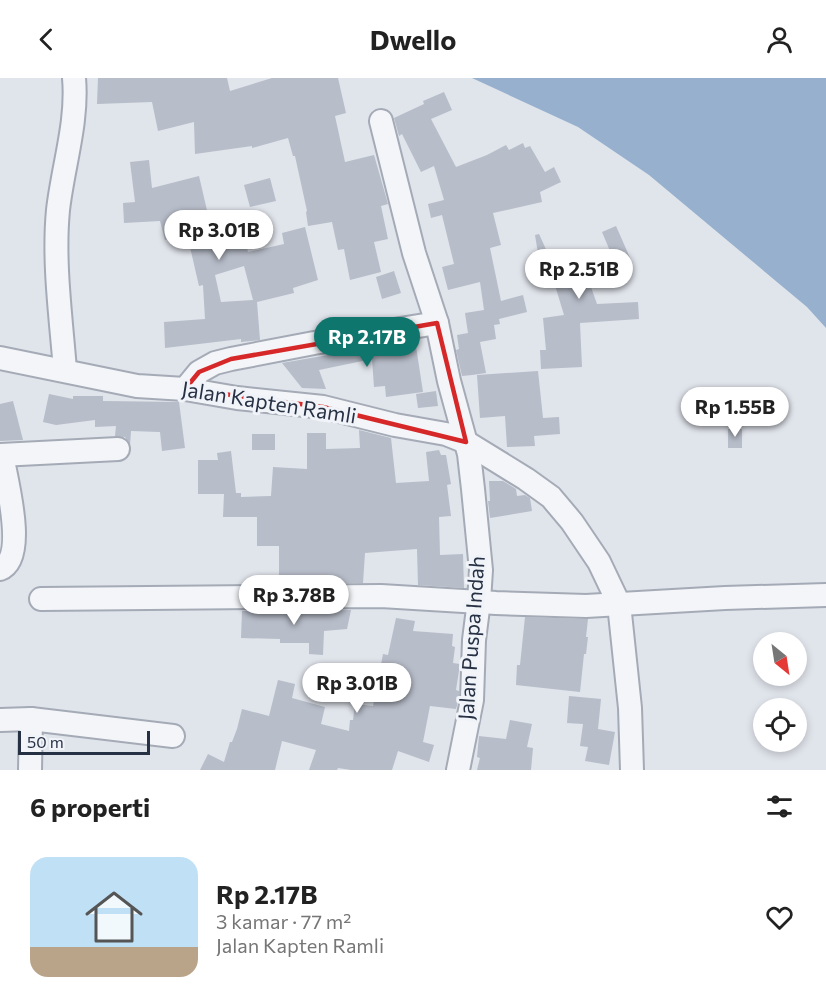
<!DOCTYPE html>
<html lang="id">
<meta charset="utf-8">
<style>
body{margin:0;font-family:Commissioner,sans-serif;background:#f2f2f2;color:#222;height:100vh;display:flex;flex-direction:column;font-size:22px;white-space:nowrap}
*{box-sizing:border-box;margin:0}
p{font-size:20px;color:#767676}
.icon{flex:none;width:33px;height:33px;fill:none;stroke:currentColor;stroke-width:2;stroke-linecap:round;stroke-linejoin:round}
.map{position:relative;height:692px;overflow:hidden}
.side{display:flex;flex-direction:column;background:#fff;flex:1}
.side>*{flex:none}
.needle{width:39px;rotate:150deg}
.controls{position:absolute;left:753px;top:554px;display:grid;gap:12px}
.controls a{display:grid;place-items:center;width:54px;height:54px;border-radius:50%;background:#fff;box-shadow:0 3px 9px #0003;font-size:30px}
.scale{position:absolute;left:18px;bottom:15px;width:132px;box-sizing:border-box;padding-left:6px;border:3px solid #273144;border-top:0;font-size:16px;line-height:21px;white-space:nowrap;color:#273144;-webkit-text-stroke:4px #f0f3f8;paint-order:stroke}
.price{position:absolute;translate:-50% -51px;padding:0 14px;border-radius:21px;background:#fff;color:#222;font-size:20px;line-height:39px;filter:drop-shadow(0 2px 3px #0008)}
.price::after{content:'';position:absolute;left:50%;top:36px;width:18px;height:14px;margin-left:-9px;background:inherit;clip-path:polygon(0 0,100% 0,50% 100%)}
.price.active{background:#0f766e;color:#fff}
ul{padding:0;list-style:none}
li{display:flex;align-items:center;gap:18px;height:150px;padding:0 30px}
li span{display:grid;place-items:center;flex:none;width:168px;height:120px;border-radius:18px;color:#555}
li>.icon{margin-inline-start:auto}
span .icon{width:72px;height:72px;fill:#fffc;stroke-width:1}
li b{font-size:26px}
h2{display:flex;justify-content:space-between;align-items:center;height:72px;padding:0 30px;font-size:26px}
header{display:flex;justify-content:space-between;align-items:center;height:78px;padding:0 30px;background:#fff;font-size:27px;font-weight:700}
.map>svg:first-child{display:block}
</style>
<header><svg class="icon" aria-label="back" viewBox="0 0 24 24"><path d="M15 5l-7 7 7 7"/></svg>Dwello<svg class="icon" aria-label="person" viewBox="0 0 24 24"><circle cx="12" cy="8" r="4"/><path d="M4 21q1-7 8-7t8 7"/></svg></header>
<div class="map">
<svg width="826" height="692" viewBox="0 0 826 692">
<rect width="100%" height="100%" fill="#e0e4eb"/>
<path fill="#97b0ce" d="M472 0H826V250L807 229 649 97 578 49Z"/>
<g fill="#b7bdc9" fill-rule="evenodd">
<path d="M98 0H227L230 13 272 0H338L346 35 335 38 345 84 374 77 388 126 381 128 388 161 374 164 381 194 350 202 344 171 338 172 332 144 308 148 306 134 307 133 295 78H293L288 60 252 70V68L195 76 194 44 158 53 152 24 97 26Z"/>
<path d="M444 14 452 32 431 41 456 89 487 77 506 67 509 72 523 65 525 70 530 68 545 94 554 89 561 104 540 114 542 124 493 135 501 167 490 170 501 223 523 217 527 234 499 241 500 246 494 247 496 261 480 264 486 295 472 297 462 298 456 272 459 271 457 257 468 255 465 235 484 232 480 204 448 212 442 189 454 186 442 137 431 140 428 126 444 122 434 88 421 94 402 56 399 58 394 40 424 26 423 23Z"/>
<path d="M149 82 152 110 199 98 212 154 241 146 248 174 284 166 282 155 305 149 318 202 293 210 294 215 257 224 260 262 241 264V261L165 270 164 244 205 241 203 207 199 208 187 156 165 162 160 143 124 145 123 125 135 124 130 84ZM244 188 253 222 221 224 215 197Z"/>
<path d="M270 100 276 123 250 129 244 107Z"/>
<path d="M616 148 631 182 586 195 597 226 638 224 639 241 580 245 582 289 541 291 540 272H546L543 240 564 237 554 204 543 206 535 157 539 156 550 180 574 171 575 179 610 173 602 154Z"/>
<path d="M394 193 401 215 382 221 376 199Z"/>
<path d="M415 262 423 314 386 319 385 308 374 309 372 281 319 292 326 311 302 310 282 285Z"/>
<path d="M538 293 543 340 559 339 560 356 534 358 535 368 507 369 505 338 480 340 477 297Z"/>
<path d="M436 313 438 328 418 330 416 316Z"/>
<path d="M49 316 73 321V318H103V323L179 324 185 370 162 373 160 354 131 353 130 367 125 359 115 358 116 348 95 349V342L56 347 43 344Z"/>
<path d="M13 323 23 362 0 363V326Z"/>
<rect x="728" y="351" width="14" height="19"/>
<path d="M359 352 391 360 396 405 429 403 426 374 439 372 441 377H446L451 406 447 407 451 438 439 439 440 477 463 476 464 510 418 507 417 471 365 475 363 505H279V468H257V439H223L224 416H198V382H218L217 375 231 373 236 415H241V419L271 418 273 389 307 391V355H326V371L360 370Z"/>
<rect x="252" y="356" width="23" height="16"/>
<path d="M489 403H503L516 411 517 418 525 417 530 420 532 433 490 440 488 423H490Z"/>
<path d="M351 532 347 551 324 553 323 577 309 576V565H280V561L241 560 242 533Z"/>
<path d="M525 539 588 541 586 559H588L586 576H584L580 614 516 607 517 587H520Z"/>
<path d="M396 540 415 543 413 553 453 556 452 568 455 569 453 585 460 586 456 612 459 613V620L456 631 430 628 423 664 434 667 429 684 398 673 392 692H351L338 690 337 692H309L316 672 282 663 275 692H200L208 676 224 684 230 664H232L237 651 242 631 269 638 278 602 295 606 292 620 325 629 321 646 349 653 350 642H353L355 626 373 628 383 576 388 577Z"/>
<path d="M569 618 601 621 598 651 615 654 609 687 585 683 588 669 580 668 583 646 567 645Z"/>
<path d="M510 642 532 646 527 669 533 670 531 692H477L480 680 477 679 479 658 506 661Z"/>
</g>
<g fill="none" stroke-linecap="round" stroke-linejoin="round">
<g stroke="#a5abb6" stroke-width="26">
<g id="minor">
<path d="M381 43 414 175 437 245 449 303 469 376 473 411 481 492 479 523 474 562 472 622 458 692"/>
<path d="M0 280 137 308 185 311 237 320 323 329 395 347 446 356 466 364 526 401 551 419 572 444 599 484 619 526 630 630 632 692"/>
<path d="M65 292C61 240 53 184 58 132 63 88 78 44 74 0"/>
<path d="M185 311 199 294 215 285 231 281 314 265 437 245"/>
<path d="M0 377 118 371"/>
<path d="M0 491C28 480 6 401 2 377"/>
<path d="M41 521 381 518 496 525 586 528 725 520 826 517"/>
<path d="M0 642 31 641 173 658"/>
<path d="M30 692 31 641"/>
</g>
</g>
<use href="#minor" stroke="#f3f5f8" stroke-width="22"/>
</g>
<path fill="none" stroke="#d62828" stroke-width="4.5" stroke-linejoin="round" d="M437 245 466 364 323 329 185 311 199 294 231 281Z"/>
<g text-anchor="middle" stroke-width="6" stroke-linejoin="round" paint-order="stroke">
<g font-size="21" fill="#273144" stroke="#f0f3f8">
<text transform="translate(269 325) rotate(9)" y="7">Jalan Kapten Ramli</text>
<text transform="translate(472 560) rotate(-86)" y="7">Jalan Puspa Indah</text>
</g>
</g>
</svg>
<div class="controls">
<a><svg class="needle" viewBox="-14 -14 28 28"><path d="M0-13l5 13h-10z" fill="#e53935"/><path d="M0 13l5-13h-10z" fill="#767676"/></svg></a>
<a><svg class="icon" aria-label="locate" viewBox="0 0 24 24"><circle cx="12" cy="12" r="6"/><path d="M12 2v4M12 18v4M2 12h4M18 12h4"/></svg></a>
</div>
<div class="scale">50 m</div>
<b class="price" style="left:219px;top:183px">Rp 3.01B</b>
<b class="price" style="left:579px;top:222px">Rp 2.51B</b>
<b class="price active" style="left:367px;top:290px">Rp 2.17B</b>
<b class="price" style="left:735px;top:360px">Rp 1.55B</b>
<b class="price" style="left:294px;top:548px">Rp 3.78B</b>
<b class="price" style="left:357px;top:636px">Rp 3.01B</b>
</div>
<section class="side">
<h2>6 properti<svg class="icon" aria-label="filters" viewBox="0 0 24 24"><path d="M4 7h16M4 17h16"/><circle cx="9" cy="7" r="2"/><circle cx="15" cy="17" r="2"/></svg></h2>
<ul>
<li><span style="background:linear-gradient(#bfe0f5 75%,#b9a48a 0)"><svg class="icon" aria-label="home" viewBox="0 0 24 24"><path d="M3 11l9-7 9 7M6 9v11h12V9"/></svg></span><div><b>Rp 2.17B</b><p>3 kamar · 77 m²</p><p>Jalan Kapten Ramli</p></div><svg class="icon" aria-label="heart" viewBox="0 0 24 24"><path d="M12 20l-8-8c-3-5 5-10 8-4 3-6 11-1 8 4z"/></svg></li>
</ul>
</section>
